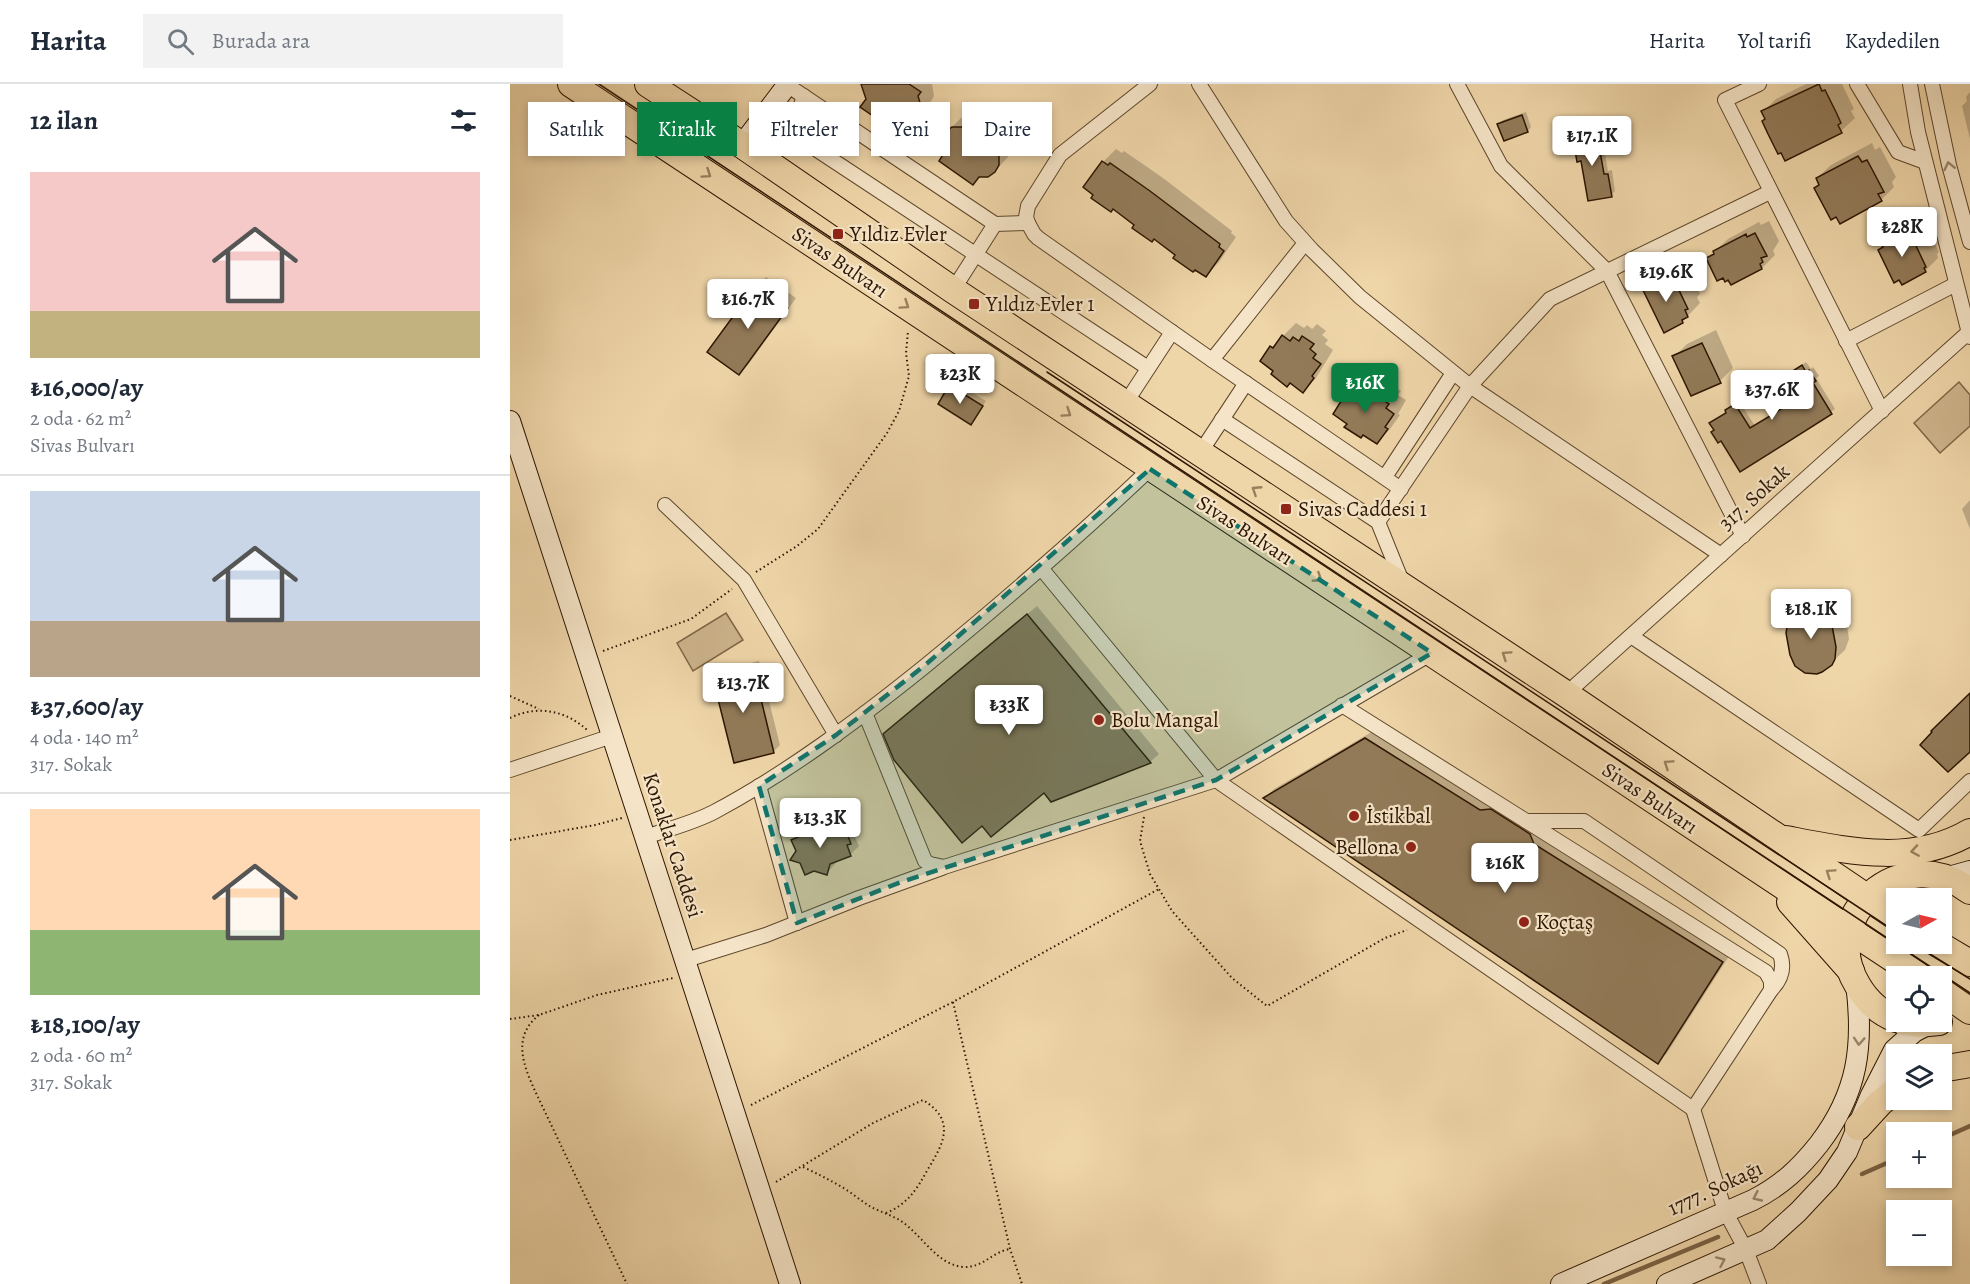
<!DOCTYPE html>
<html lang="tr">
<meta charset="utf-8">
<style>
body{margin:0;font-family:Alegreya,serif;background:#f2f2f3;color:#1f2937;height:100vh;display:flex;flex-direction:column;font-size:22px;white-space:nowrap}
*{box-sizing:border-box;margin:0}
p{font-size:20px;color:#747a83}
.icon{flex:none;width:33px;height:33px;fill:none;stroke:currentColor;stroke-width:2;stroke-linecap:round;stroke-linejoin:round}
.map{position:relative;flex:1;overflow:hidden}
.panel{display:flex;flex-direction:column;background:#fff;width:510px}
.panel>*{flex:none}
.top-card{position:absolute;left:18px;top:18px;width:570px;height:54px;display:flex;gap:12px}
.needle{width:39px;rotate:82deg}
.tools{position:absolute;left:1376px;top:804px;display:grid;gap:12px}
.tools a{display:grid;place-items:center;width:66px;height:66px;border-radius:0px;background:#fff;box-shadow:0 3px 9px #0003;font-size:30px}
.price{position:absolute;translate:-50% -51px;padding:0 14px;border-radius:6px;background:#fff;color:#222;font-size:20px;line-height:39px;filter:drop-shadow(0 2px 3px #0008)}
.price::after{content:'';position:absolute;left:50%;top:36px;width:18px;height:14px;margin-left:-9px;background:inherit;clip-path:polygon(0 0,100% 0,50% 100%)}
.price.current{background:#0b8043;color:#fff}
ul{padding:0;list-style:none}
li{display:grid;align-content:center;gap:12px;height:318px;padding:0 30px}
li+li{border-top:2px solid #e0e1e3}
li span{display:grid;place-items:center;height:186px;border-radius:0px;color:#555}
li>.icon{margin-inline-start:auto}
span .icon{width:108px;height:108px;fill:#fffc;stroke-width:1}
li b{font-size:26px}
h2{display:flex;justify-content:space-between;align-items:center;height:72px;padding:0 30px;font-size:26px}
.tag{padding:0 21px;border-radius:0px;background:#fff;box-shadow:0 3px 9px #0003;font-size:21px;line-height:54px}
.tag.current{background:#0b8043;color:#fff}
header{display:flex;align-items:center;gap:36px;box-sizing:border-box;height:84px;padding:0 30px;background:#fff;border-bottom:2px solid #e0e1e3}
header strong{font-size:28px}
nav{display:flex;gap:33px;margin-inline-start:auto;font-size:21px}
.search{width:420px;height:54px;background:#f2f2f3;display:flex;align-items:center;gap:15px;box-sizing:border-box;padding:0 21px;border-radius:0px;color:#747a83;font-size:22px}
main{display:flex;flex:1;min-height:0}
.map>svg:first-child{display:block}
</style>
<header>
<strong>Harita</strong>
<div class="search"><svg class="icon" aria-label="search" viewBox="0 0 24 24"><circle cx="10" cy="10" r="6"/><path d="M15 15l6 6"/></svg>Burada ara</div>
<nav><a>Harita</a><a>Yol tarifi</a><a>Kaydedilen</a></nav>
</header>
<main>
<section class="panel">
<h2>12 ilan<svg class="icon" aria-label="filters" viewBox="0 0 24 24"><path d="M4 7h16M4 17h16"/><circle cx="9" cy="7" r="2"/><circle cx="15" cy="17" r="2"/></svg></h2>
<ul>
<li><span style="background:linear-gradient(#f6c9c9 75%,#c2b280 0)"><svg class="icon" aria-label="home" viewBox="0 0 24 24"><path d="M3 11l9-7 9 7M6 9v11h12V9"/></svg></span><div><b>₺16,000/ay</b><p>2 oda · 62 m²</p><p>Sivas Bulvarı</p></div></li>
<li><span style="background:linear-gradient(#c9d6e8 70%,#b9a48a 0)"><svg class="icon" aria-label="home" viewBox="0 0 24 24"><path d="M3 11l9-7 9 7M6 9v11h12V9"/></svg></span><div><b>₺37,600/ay</b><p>4 oda · 140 m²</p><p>317. Sokak</p></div></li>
<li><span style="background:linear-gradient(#ffd9b3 65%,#8fb573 0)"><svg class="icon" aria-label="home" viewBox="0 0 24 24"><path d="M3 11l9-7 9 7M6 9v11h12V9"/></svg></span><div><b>₺18,100/ay</b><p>2 oda · 60 m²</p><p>317. Sokak</p></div></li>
</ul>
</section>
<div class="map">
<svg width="1460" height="1200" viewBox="0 0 1460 1200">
<rect width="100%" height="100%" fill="#efd6a9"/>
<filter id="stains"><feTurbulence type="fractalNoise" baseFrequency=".00333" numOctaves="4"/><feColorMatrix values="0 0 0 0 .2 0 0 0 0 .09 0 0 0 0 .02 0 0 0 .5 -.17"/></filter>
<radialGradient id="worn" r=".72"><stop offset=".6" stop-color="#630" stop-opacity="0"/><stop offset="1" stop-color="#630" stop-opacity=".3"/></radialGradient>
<g fill="#ceb58c" stroke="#7e6646" stroke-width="1.5">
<path d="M1449 298 1460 311V342L1430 369 1404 339Z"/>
<path d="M216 529 233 556 183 587 167 559Z"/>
</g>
<g fill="#0003">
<path d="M356 0H422L424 12 420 19 406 33 392 37 385 45 357 15Z"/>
<path d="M1296 0H1332L1344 25 1341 27 1345 34 1331 47 1275 75 1253 28 1266 15Z"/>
<path d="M1460 8V55L1452 22 1457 17 1456 13Z"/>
<path d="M469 26 502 49 499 52 502 58V66L498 73 485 87 436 69V49L450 35 456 31 465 30Z"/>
<path d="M1016 28 1021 43 1018 47 989 40 993 36Z"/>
<path d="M1091 47 1098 87 1102 86 1105 107 1101 111 1072 75 1065 55 1069 51Z"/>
<path d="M1362 59 1365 66 1370 63 1386 93 1382 98 1384 103 1371 116 1306 104 1310 100 1307 94 1321 81Z"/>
<path d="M606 65 612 69 614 67 653 94 722 147 721 149 726 153 709 178 696 191 626 141 593 78Z"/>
<path d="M1408 134 1411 139 1413 137 1429 168 1427 170 1428 174 1415 187 1370 166 1374 162 1372 159 1385 146Z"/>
<path d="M1259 137 1269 157 1263 167 1265 171 1252 184 1198 174 1218 155 1249 138 1251 141Z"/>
<path d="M1163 180 1165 183 1171 180 1175 187 1178 185 1190 210 1187 213 1190 219 1172 238 1133 202 1146 189Z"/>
<path d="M256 193 286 214 238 281 229 289 199 268 248 202Z"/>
<path d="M786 239 794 244 797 241 802 245 807 240 816 247 812 251 818 256 815 260 823 266 806 294 793 307 765 287 762 263Z"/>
<path d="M1206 246 1223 284 1210 297 1164 273 1177 260Z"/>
<path d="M1296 278 1301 285 1303 283 1309 292 1306 294 1325 325 1230 386 1205 346V336L1229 317 1245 342 1280 319 1269 292 1278 286 1280 289Z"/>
<path d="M859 291 866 296 870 293 875 296 879 291 888 298 885 303 891 307 888 311 896 316 888 330 890 331 880 345 867 358 839 339 834 315Z"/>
<path d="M445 298 476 317 461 339 430 320Z"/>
<path d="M1460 416V445L1452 425Z"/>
<path d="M1310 510H1316L1326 514 1330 518 1335 528 1339 555 1335 566 1321 579 1286 528 1300 515Z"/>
<path d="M527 522 649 670 640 678 534 707 384 641Z"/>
<path d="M249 577 270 661 263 668 201 605 206 600 204 593 211 586Z"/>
<path d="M865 646 1221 869 1157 969 1148 978 756 713 764 705Z"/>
<path d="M305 733 315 739 325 735 326 740 336 736 338 742 344 739 349 750 345 753 349 762 340 771 327 776 325 780 317 789 288 767 283 756 295 746 296 742Z"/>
</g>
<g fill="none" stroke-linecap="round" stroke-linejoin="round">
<g stroke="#7a6243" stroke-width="4.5">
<path d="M1431 1055 1460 1042"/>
<path d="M1352 1090 1386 1075"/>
<path d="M1094 1200 1208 1153"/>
</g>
</g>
<g fill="#927a58" stroke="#2d1600" stroke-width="1.5">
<path d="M351 0H399L411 8 408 12 411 22 410 30 400 38 390 39 385 47 350 23 356 15Z"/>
<path d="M1309 0 1312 7 1315 6 1326 28 1331 39 1328 41 1332 49 1275 77 1271 69 1268 70 1258 50 1252 37 1255 35 1251 27Z"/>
<path d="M1012 31 1018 48 994 57 987 40Z"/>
<path d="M455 39 490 62 487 66 489 72V81L485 88 478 93H469L463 101 429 77 434 69 431 60 435 48 442 43H452Z"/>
<path d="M1087 50 1094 90H1098L1102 113 1078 117 1071 77 1067 78 1063 54Z"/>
<path d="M1348 72 1352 78 1357 76 1363 87 1374 108 1368 110 1372 117 1330 140 1326 133 1321 136 1304 104 1309 101 1306 94Z"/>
<path d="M592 77 598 81 600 79 640 107 710 160 709 163 714 167 696 193 685 186 683 188 663 174 665 171 644 155 642 158 622 144 624 141 603 125 601 128 581 114 583 111 573 103Z"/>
<path d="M1395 146 1397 151 1400 149 1416 183 1414 184 1416 188 1392 201 1389 196 1384 199 1368 166 1373 163 1370 158Z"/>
<path d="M1245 149 1257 172 1251 174 1253 178 1250 180 1252 185 1221 201 1218 196 1215 198 1213 194 1207 197 1196 174 1204 170 1203 167 1236 150 1237 153Z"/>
<path d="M1150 192 1151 195 1158 192 1161 199 1165 198 1178 225 1175 226 1178 233 1172 236 1173 239 1154 249 1131 202Z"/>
<path d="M246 201 278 224 229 291 197 268Z"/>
<path d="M772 251 780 257 783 253 789 257 792 252 804 260 800 265 806 270 803 274 811 280 802 292 804 294 793 309 780 299 777 303 761 290 763 287 750 277 760 262 763 264Z"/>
<path d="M1192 259 1211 299 1181 312 1162 272Z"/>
<path d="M1292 281 1296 288 1299 286 1306 297 1303 299 1322 330 1230 388 1211 357 1208 359 1201 348 1204 346 1199 339 1216 329 1215 326 1225 320 1240 344 1260 332 1279 320 1264 295 1274 289 1275 292Z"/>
<path d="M439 301 473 322 461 341 428 320Z"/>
<path d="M844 303 853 309 856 305 861 309 865 304 876 312 873 316 879 320 876 324 884 330 875 343 878 345 867 360 853 351 851 354 834 343 837 340 823 330 833 314 835 316Z"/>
<path d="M1302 522 1313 527 1321 536 1326 563 1325 575 1322 581 1312 588 1307 590 1295 589 1285 582 1280 571 1276 549 1278 537 1285 528 1296 523Z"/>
<path d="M517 530 641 679 541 718 534 709 481 753 472 742 452 759 384 676 373 650Z"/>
<path d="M243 582 264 669 224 679 208 615 202 616 199 605 205 603 203 592Z"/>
<path d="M1460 609V668L1438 688 1410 661 1422 648 1421 647Z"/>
<path d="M855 654 970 726 981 725 1020 750 1024 760 1213 878 1148 980 753 714Z"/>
<path d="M295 741 306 746 316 743 318 747 327 744 329 749 336 747 341 760 337 761 341 772 320 780 317 791 304 787 295 791 290 779 280 776 286 767 281 756 293 751Z"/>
</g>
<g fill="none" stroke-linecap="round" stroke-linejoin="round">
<g stroke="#5e462a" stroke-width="16">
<g id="street">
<path d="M640 0 550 71 518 122 516 133 518 139 524 150 528 154 702 276 891 405"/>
<path d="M689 0 776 137 802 166 850 213 960 302 1211 471"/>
<path d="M947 0 991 82 1097 187 1233 452"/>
<path d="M1249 0 1215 16 1372 327"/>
<path d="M1347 0 1388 68 1415 78"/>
<path d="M1400 0 1408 48 1460 253"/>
<path d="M1422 0 1439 81 1460 158"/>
<path d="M277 1 485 140 518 139"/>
<path d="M294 12C288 28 287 40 292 56L638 284"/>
<path d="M443 206 485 140"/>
<path d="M1336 257 1446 200"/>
<path d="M702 276 795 159"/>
<path d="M615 320 662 248"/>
<path d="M712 335 868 438 893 500"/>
<path d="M690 369 736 299"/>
<path d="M875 393 943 289"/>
<path d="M155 421 234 496 326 651"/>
<path d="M868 438 960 302 1040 215 1260 108"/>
<path d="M531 484 706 696 1183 1025 1215 1127 1236 1166 1249 1200"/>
<path d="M1121 552 1409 746 1460 697"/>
<path d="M1056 610 1460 247"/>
<path d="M832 621 1256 888 1261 897V906L1183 1025"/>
<path d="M355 629 415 777 420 780 434 783 706 696 922 569"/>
<path d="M0 686 102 652"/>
<path d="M249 702 287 839"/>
<path d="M1016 737H1074L1270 870C1275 884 1271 896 1261 906"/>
<path d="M136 753C158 745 183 739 204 728 279 688 348 636 414 583 492 519 567 454 640 385"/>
<path d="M176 876 256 851 349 814 432 784"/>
</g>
</g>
<g stroke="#2d1600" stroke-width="22">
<g id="secondary">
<path d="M232 61 278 0"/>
<path d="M0 337 280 1200"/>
<path d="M1432 793 1442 792 1460 787"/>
<path d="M1051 1200 1243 1116C1271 1102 1290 1084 1309 1060 1348 1009 1354 962 1346 899"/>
<path d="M1157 1200 1257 1156 1288 1128 1318 1096 1337 1068 1361 1011 1384 966 1404 948 1421 939"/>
</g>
</g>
<g stroke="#2d1600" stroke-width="28">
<g id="highway">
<path d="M61 0C510 297 960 594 1409 892"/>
<path d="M138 0 232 61 443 206 1056 610 1386 833"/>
<path d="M1276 755C1338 767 1402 782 1460 748"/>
<path d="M1280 818 1341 887"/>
<path d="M1428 860 1460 879"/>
<path d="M1431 907 1460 927"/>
<path d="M1386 935C1370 929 1357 917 1348 902 1305 832 1392 756 1460 807"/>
<path d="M1394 938 1408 940 1429 938"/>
<path d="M1431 985 1460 980"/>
<path d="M1348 1043 1370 1019 1386 1006"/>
</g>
</g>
<g stroke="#2d1600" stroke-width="2" stroke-dasharray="1.5 3" stroke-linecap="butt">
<path d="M246 488 287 462 308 445 377 349 389 327 399 292 396 269 398 247"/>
<path d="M93 567 181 535 222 505"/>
<path d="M0 612 29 625"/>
<path d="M0 634C26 621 56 626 77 646"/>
<path d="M634 733 630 757 640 790 662 827 722 894 757 922 875 854 897 846"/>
<path d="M0 756 85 741 112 734"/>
<path d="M443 918 500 1165 512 1200"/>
<path d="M29 931C1 953 14 983 26 1009L117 1200"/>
<path d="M0 935 29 931 87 911 163 894"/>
<path d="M241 1021 443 918 649 805"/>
<path d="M293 1083C306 1089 318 1095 330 1102 341 1108 351 1117 361 1123 371 1128 381 1131 391 1137 412 1151 426 1180 453 1183 473 1184 482 1168 500 1165"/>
<path d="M266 1098 363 1039 413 1016C446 1036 434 1059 418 1085 407 1105 398 1120 376 1129"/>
</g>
<use href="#street" stroke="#f5e4c7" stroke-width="14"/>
<use href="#secondary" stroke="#f5e4c7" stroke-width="20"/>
<use href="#highway" stroke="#efd6a9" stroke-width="26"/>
<g stroke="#2d1600" stroke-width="1.5">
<path d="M89 0 1460 909"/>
<path d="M537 288 1386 848"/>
<path d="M1404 860 1460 895"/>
</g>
</g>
<defs><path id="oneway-chevron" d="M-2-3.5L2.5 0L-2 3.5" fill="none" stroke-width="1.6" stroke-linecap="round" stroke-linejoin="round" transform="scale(1.5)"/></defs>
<g stroke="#9b876d">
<use href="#oneway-chevron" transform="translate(1439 82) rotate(-103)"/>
<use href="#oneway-chevron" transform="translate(1349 957) rotate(94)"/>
<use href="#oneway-chevron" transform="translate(1247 1113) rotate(155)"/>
<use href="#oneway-chevron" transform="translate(1211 1177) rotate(-24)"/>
</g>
<g stroke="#98805d">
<use href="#oneway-chevron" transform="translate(197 90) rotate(34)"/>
<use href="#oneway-chevron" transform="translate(395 221) rotate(34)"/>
<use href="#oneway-chevron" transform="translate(557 329) rotate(34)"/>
<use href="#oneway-chevron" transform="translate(746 406) rotate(-147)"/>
<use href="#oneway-chevron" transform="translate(808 494) rotate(33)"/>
<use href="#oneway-chevron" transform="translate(996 571) rotate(-146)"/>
<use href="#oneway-chevron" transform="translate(1158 680) rotate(-146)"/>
<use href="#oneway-chevron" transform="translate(1405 767) rotate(171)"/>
<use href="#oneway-chevron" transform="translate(1320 789) rotate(-146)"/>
</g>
<path fill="#0f766e" fill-opacity="0.2" stroke="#0f766e" stroke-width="4.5" stroke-dasharray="12 8" stroke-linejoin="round" d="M640 385 922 569 706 696 391 798 287 839 249 702 326 651 414 582Z"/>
<g fill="#8f2418" stroke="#f5e4c7" stroke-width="2">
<rect x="322" y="144" width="12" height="12" rx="3"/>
<rect x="458" y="214" width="12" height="12" rx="3"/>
<rect x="770" y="419" width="12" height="12" rx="3"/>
<circle cx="589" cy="636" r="6"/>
<circle cx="844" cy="732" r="6"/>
<circle cx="901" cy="763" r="6"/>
<circle cx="1014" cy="838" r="6"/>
</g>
<g text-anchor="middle" stroke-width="4.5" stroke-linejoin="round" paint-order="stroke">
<g font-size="21" fill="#2d1600" stroke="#f5e4c7" text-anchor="start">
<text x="340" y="157">Yıldız Evler</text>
<text x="476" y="227">Yıldız Evler 1</text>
<text x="788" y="432">Sivas Caddesi 1</text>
<text x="601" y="643">Bolu Mangal</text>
<text x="856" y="739">İstikbal</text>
<text x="889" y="770" text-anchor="end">Bellona</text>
<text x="1026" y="845">Koçtaş</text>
</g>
<g font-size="21" fill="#2d1600" stroke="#f5e4c7">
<text transform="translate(330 178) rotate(34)" y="7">Sivas Bulvarı</text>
<text transform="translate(1244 413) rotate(-42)" y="7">317. Sokak</text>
<text transform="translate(735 446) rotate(33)" y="7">Sivas Bulvarı</text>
<text transform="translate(1140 714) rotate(34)" y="7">Sivas Bulvarı</text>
<text transform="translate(163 761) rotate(72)" y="7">Konaklar Caddesi</text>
<text transform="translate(1205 1104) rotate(-25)" y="7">1777. Sokağı</text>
</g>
</g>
<rect width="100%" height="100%" filter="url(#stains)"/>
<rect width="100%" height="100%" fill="url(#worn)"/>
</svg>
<div class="tools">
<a><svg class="needle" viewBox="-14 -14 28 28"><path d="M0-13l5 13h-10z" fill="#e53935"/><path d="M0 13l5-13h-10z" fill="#747a83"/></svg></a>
<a><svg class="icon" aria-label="locate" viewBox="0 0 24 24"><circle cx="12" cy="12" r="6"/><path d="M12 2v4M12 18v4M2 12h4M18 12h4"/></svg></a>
<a><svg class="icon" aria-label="layers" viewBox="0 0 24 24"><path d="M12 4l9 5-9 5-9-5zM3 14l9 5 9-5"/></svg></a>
<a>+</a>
<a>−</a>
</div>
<b class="price" style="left:1082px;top:83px">₺17.1K</b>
<b class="price" style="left:1392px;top:174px">₺28K</b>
<b class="price" style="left:1156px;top:219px">₺19.6K</b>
<b class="price" style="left:238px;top:246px">₺16.7K</b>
<b class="price" style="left:450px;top:321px">₺23K</b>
<b class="price current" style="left:855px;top:330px">₺16K</b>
<b class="price" style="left:1262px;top:337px">₺37.6K</b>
<b class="price" style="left:1301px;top:556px">₺18.1K</b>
<b class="price" style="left:233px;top:630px">₺13.7K</b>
<b class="price" style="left:499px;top:652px">₺33K</b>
<b class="price" style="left:310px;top:765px">₺13.3K</b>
<b class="price" style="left:995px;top:810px">₺16K</b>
<div class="top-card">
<a class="tag">Satılık</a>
<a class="tag current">Kiralık</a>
<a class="tag">Filtreler</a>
<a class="tag">Yeni</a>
<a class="tag">Daire</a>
</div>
</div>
</main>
